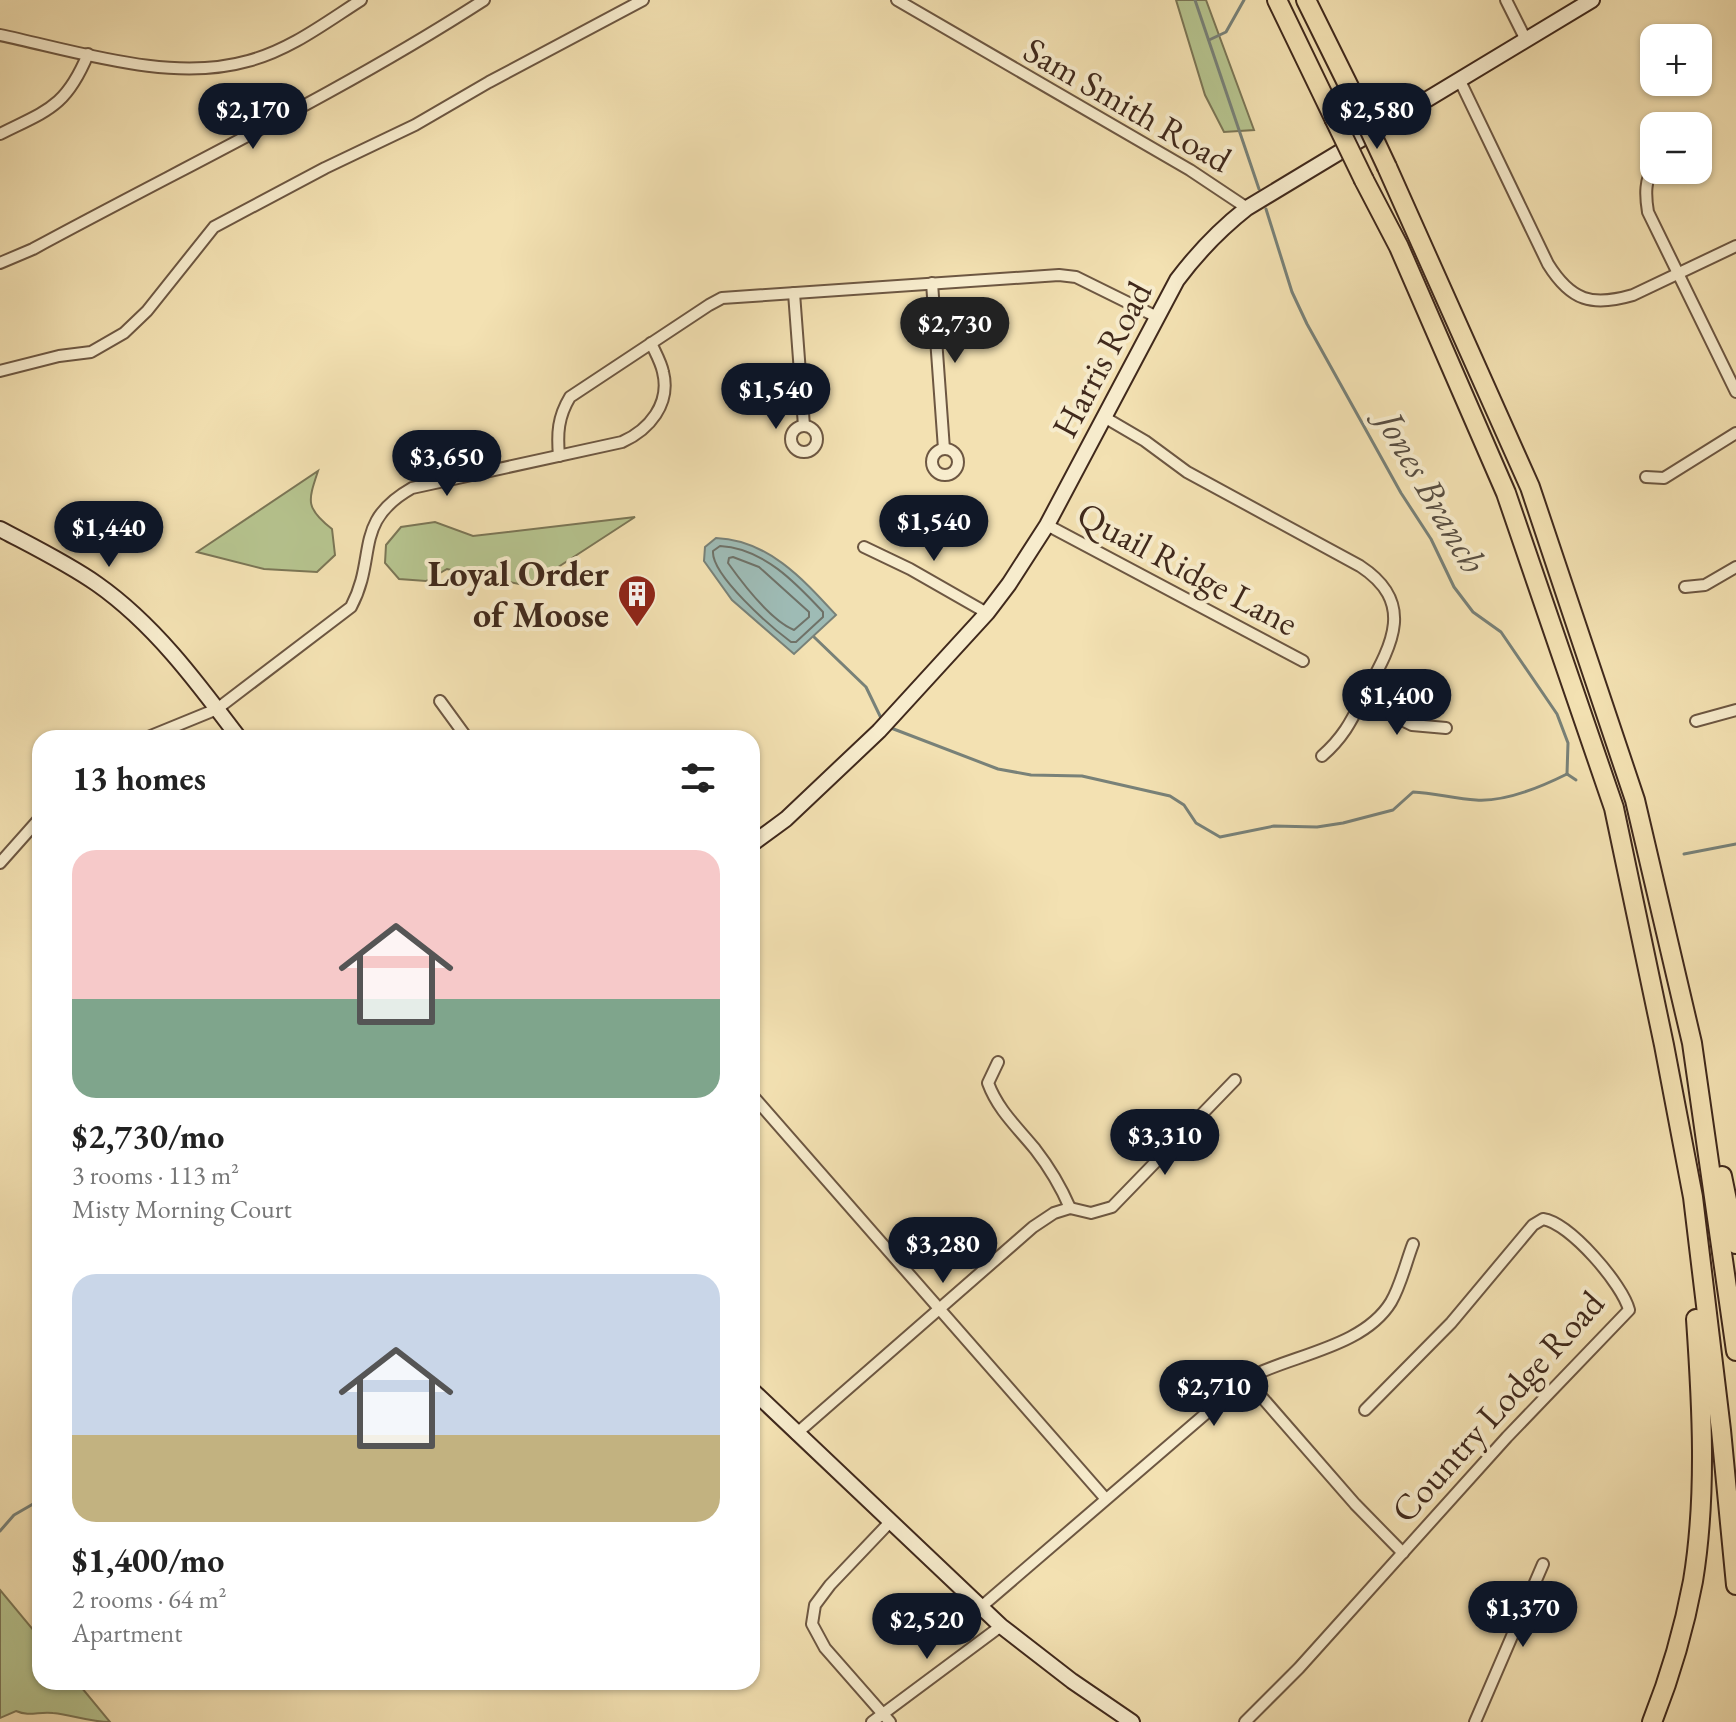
<!DOCTYPE html>
<meta charset="utf-8">
<style>
body{margin:0;font-family:"EB Garamond",serif;background:#f2f2f2;color:#222;height:100vh;display:flex;flex-direction:column;font-size:30px;white-space:nowrap}
*{box-sizing:border-box;margin:0}
p{font-size:26px;color:#767676}
.icon{flex:none;width:44px;height:44px;fill:none;stroke:currentColor;stroke-width:2;stroke-linecap:round;stroke-linejoin:round}
.map{position:relative;flex:1;overflow:hidden}
.panel{position:absolute;left:32px;top:730px;width:728px;height:960px;display:flex;flex-direction:column;background:#fff;border-radius:24px;box-shadow:0 2px 6px #0004}
.panel>*{flex:none}
.tools{position:absolute;left:1640px;top:24px;display:grid;gap:16px}
.tools a{display:grid;place-items:center;width:72px;height:72px;border-radius:16px;background:#fff;box-shadow:0 2px 6px #0004;font-size:40px}
.price{position:absolute;translate:-50% -68px;padding:0 18px;border-radius:28px;background:#111827;color:#fff;font-size:26px;line-height:52px;filter:drop-shadow(0 2px 4px #0008)}
.price::after{content:'';position:absolute;left:50%;top:48px;width:24px;height:18px;margin-left:-12px;background:inherit;clip-path:polygon(0 0,100% 0,50% 100%)}
.price.active{background:#222;color:#fff}
ul{padding:0;list-style:none}
li{display:grid;align-content:center;gap:16px;height:424px;padding:0 40px}
li span{display:grid;place-items:center;height:248px;border-radius:24px;color:#555}
li>.icon{margin-inline-start:auto}
span .icon{width:144px;height:144px;fill:#fffc;stroke-width:1}
li b{font-size:34px}
h2{display:flex;justify-content:space-between;align-items:center;height:96px;padding:0 40px;font-size:34px}
.map>svg:first-child{display:block}
</style>
<div class="map">
<svg width="1736" height="1722" viewBox="0 0 1736 1722">
<rect width="100%" height="100%" fill="#f3e1b2"/>
<filter id="stains"><feTurbulence type="fractalNoise" baseFrequency=".0025" numOctaves="4"/><feColorMatrix values="0 0 0 0 .2 0 0 0 0 .09 0 0 0 0 .02 0 0 0 .5 -.17"/></filter>
<radialGradient id="worn" r=".72"><stop offset=".6" stop-color="#630" stop-opacity="0"/><stop offset="1" stop-color="#630" stop-opacity=".3"/></radialGradient>
<g fill="#b6c48f" stroke="#7b7656" stroke-width="2">
<path d="M1176 0H1206L1254 130 1224 132 1205 95Z"/>
<path d="M318 471C308 501 305 508 332 529L335 555 317 572 264 569 197 552Z"/>
<path d="M635 517 529 586 447 569 426 581 399 579 385 563 386 545 401 527 435 522 473 536Z"/>
<path d="M0 1590 40 1638V1682H77L110 1722C89 1722 73 1715 53 1713 39 1711 30 1717 16 1711L0 1718Z"/>
</g>
<path fill="#9ebbb5" stroke="#788178" stroke-width="2" d="M716 538C768 540 803 579 836 615L794 654 732 600 704 561 705 547Z"/>
<g fill="none" stroke-linecap="round" stroke-linejoin="round">
<g stroke="#6f7268" stroke-width="2">
<path d="M720 546C763 548 796 583 823 612V617L796 642H791C771 627 711 575 713 551Z"/>
<path d="M733 557 759 567 809 612V617L794 630C770 620 743 584 728 563L729 558Z"/>
</g>
<g stroke="#788178" stroke-width="3">
<path d="M1195 0 1259 189"/>
<path d="M1209 40 1226 32 1244 0"/>
<path d="M1266 209 1292 292 1307 324 1401 493 1431 539 1454 587 1473 612 1501 632 1557 714 1568 743 1567 774"/>
<path d="M814 637 866 687 881 718"/>
<path d="M891 728 998 769 1031 775 1082 776 1170 796 1184 805 1196 823 1220 837 1274 826 1317 827 1343 823 1393 810 1413 792C1435 793 1455 799 1476 800 1505 802 1541 787 1567 774"/>
<path d="M1567 774 1576 780"/>
<path d="M1684 854 1736 844"/>
<path d="M0 1531 14 1515 40 1500"/>
</g>
<g stroke="#6d5742" stroke-width="14">
<g id="street">
<path d="M897 0 1190 170 1247 208"/>
<path d="M1506 0 1526 40"/>
<path d="M0 35C76 51 171 83 248 61 290 50 325 23 361 0"/>
<path d="M1460 81 1548 264C1571 301 1592 307 1633 295L1736 246"/>
<path d="M0 134C48 110 66 107 88 54"/>
<path d="M1654 163C1645 181 1645 194 1648 212L1736 392"/>
<path d="M0 263 33 249C184 167 340 93 484 0"/>
<path d="M932 283 944 449"/>
<path d="M794 293 804 426"/>
<path d="M0 371 59 356 91 352 124 333 147 311 214 227 325 168 415 125 489 82 643 0"/>
<path d="M1104 417 1145 441 1187 472 1360 566C1415 602 1393 643 1367 690 1353 717 1346 735 1322 756"/>
<circle cx="804" cy="439" r="13"/>
<circle cx="945" cy="462" r="13"/>
<path d="M559 456C557 433 558 417 570 397L709 305 722 298 1059 275 1076 277 1157 317"/>
<path d="M1646 477 1664 478 1736 433"/>
<path d="M1047 525 1303 661"/>
<path d="M864 547 910 569 987 613"/>
<path d="M1685 587 1705 585 1736 567"/>
<path d="M1362 700 1412 725 1446 728"/>
<path d="M440 701 467 738"/>
<path d="M1696 721 1736 710"/>
<path d="M146 738 217 709 351 607C378 556 352 522 412 488L622 442C649 430 671 404 663 372 661 362 655 352 651 343"/>
<path d="M0 863 40 818"/>
<path d="M998 1062 988 1083C998 1110 1017 1127 1035 1149 1049 1167 1061 1187 1070 1208"/>
<path d="M752 1095 1105 1498"/>
<path d="M1246 1379 1355 1504 1403 1553"/>
<path d="M796 1434 1033 1227 1054 1213 1070 1208 1091 1213 1112 1207 1235 1080"/>
<path d="M981 1607 1246 1379C1290 1355 1363 1348 1391 1302 1401 1285 1406 1262 1413 1244"/>
<path d="M872 1722 1001 1626"/>
<path d="M890 1722 825 1648 812 1624 815 1605 830 1585 890 1522"/>
<path d="M1245 1722 1299 1668 1507 1437 1629 1310C1623 1285 1570 1223 1543 1219L1533 1225 1451 1323 1365 1410"/>
<path d="M1475 1722 1543 1564"/>
</g>
</g>
<g stroke="#40291c" stroke-width="18">
<g id="secondary">
<path d="M0 529C32 546 67 563 97 584 154 624 197 682 239 738"/>
<path d="M752 844 786 819 879 731 987 613 1009 584 1047 525 1177 280C1198 252 1219 230 1247 208L1592 0"/>
<path d="M752 1390 1001 1626 1072 1681 1132 1722"/>
</g>
</g>
<g stroke="#40291c" stroke-width="22">
<g id="highway">
<path d="M1277 0 1334 118"/>
<path d="M1306 0 1357 103"/>
<path d="M1387 167 1530 487 1635 800 1692 1043 1736 1351"/>
<path d="M1364 180 1399 247 1506 493 1614 808 1664 1045 1693 1197 1721 1430 1736 1585"/>
<path d="M1722 1176 1736 1244"/>
<path d="M1652 1722C1670 1677 1684 1629 1693 1581 1707 1496 1702 1406 1696 1319"/>
</g>
</g>
<use href="#street" stroke="#f7eccd" stroke-width="10"/>
<use href="#secondary" stroke="#f7eccd" stroke-width="14"/>
<use href="#highway" stroke="#f3e1b2" stroke-width="18"/>
<g stroke="#40291c" stroke-width="22" stroke-linecap="butt">
<g id="highway-bridge">
<path d="M1357 103 1387 167"/>
<path d="M1334 118 1364 180"/>
</g>
</g>
<use href="#highway-bridge" stroke="#f3e1b2" stroke-width="18"/>
</g>
<defs>
<g id="building-pin" transform="scale(2)"><path d="M0 17L-7.5 6A9.5 9.5 0 1 1 7.5 6Z" fill="#8f2418" stroke="#f7eccd"/><path d="M-4-6H4V6H1V3H-1V6H-4ZM-2.5-4.3h1.7v1.8h-1.7ZM.8-4.3h1.7v1.8H.8ZM-2.5-1h1.7V.8h-1.7ZM.8-1h1.7V.8H.8Z" fill="#fff"/></g>
</defs>
<g fill-rule="evenodd">
<use href="#building-pin" x="637" y="594"/>
</g>
<g text-anchor="middle" stroke-width="8" stroke-linejoin="round" paint-order="stroke">
<g font-size="36" fill="#40291c" stroke="#f7eccd">
<text transform="translate(1128 104) rotate(30)" y="13">Sam Smith Road</text>
<text transform="translate(1101 359) rotate(-62)" y="13">Harris Road</text>
<text transform="translate(1188 568) rotate(28)" y="13">Quail Ridge Lane</text>
<text transform="translate(1497 1406) rotate(-48)" y="13">Country Lodge Road</text>
</g>
<g font-size="36" font-weight="bold" fill="#40291c" stroke="#f7eccd" text-anchor="end">
<text x="609" y="586">Loyal Order<tspan x="609" dy="41">of Moose</tspan></text>
</g>
<g font-size="38" font-style="italic" fill="#584e42" stroke="#f7eccd">
<text transform="translate(1432 492) rotate(60)" y="13">Jones Branch</text>
</g>
</g>
<rect width="100%" height="100%" filter="url(#stains)"/>
<rect width="100%" height="100%" fill="url(#worn)"/>
</svg>
<div class="tools">
<a>+</a>
<a>−</a>
</div>
<b class="price" style="left:253px;top:151px">$2,170</b>
<b class="price" style="left:1377px;top:151px">$2,580</b>
<b class="price active" style="left:955px;top:365px">$2,730</b>
<b class="price" style="left:776px;top:431px">$1,540</b>
<b class="price" style="left:447px;top:498px">$3,650</b>
<b class="price" style="left:934px;top:563px">$1,540</b>
<b class="price" style="left:109px;top:569px">$1,440</b>
<b class="price" style="left:1397px;top:737px">$1,400</b>
<b class="price" style="left:1165px;top:1177px">$3,310</b>
<b class="price" style="left:943px;top:1285px">$3,280</b>
<b class="price" style="left:1214px;top:1428px">$2,710</b>
<b class="price" style="left:1523px;top:1649px">$1,370</b>
<b class="price" style="left:927px;top:1661px">$2,520</b>
<section class="panel">
<h2>13 homes<svg class="icon" aria-label="filters" viewBox="0 0 24 24"><path d="M4 7h16M4 17h16"/><circle cx="9" cy="7" r="2"/><circle cx="15" cy="17" r="2"/></svg></h2>
<ul>
<li><span style="background:linear-gradient(#f6c9c9 60%,#7fa58c 0)"><svg class="icon" aria-label="home" viewBox="0 0 24 24"><path d="M3 11l9-7 9 7M6 9v11h12V9"/></svg></span><div><b>$2,730/mo</b><p>3 rooms · 113 m²</p><p>Misty Morning Court</p></div></li>
<li><span style="background:linear-gradient(#c9d6e8 65%,#c2b280 0)"><svg class="icon" aria-label="home" viewBox="0 0 24 24"><path d="M3 11l9-7 9 7M6 9v11h12V9"/></svg></span><div><b>$1,400/mo</b><p>2 rooms · 64 m²</p><p>Apartment</p></div></li>
</ul>
</section>
</div>
